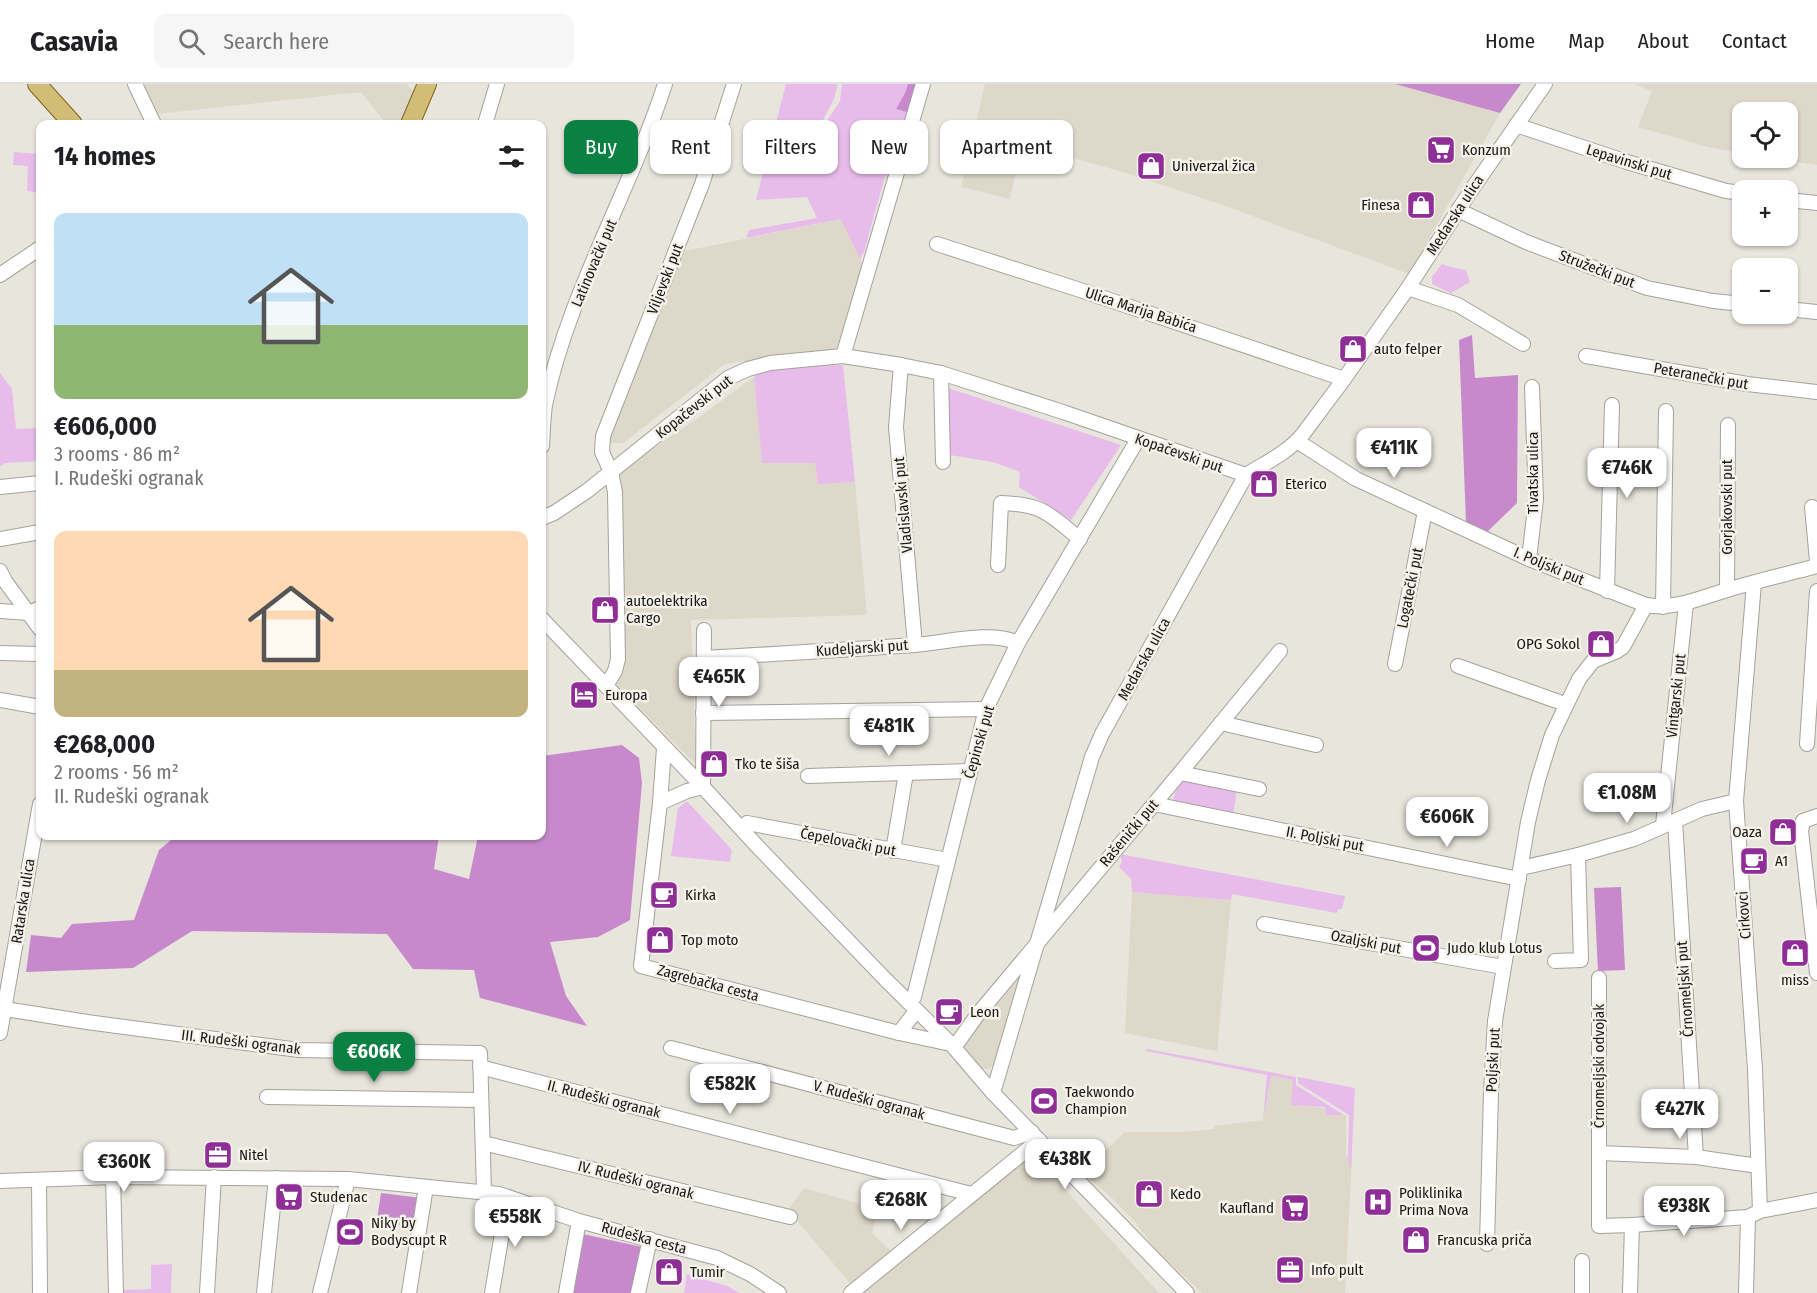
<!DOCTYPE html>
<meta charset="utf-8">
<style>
body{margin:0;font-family:"Fira Sans Condensed",sans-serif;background:#f6f6f6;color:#202124;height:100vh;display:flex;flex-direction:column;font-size:22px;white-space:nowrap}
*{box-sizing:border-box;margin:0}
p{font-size:20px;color:#757577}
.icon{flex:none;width:33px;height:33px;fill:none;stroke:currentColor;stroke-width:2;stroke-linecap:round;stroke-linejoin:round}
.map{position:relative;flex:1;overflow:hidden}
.details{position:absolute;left:36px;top:36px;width:510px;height:720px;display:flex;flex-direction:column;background:#fff;border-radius:12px;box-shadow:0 2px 4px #0004}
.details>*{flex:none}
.hud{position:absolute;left:564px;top:36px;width:570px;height:54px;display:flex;gap:12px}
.fabs{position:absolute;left:1732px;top:18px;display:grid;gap:12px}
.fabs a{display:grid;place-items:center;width:66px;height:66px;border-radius:12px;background:#fff;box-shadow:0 2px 4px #0004;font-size:30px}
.price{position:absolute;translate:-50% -51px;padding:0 14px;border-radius:12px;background:#fff;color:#222;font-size:20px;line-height:39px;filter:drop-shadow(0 2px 3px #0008)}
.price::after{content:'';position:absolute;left:50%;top:36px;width:18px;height:14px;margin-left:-9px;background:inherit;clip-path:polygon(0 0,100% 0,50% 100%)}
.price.active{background:#0b8043;color:#fff}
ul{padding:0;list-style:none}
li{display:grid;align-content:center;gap:12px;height:318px;padding:0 18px}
li span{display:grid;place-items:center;height:186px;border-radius:12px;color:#555}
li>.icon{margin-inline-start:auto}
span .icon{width:108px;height:108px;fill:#fffc;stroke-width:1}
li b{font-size:26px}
h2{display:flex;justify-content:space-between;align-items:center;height:72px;padding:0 18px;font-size:26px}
.chip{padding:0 21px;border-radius:12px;background:#fff;box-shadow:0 2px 4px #0004;font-size:21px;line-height:54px}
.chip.active{background:#0b8043;color:#fff}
header{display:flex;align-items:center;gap:36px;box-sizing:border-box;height:84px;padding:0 30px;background:#fff;border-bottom:2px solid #e0e0e0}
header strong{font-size:28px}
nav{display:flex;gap:33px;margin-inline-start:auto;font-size:21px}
.search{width:420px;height:54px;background:#f6f6f6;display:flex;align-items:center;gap:15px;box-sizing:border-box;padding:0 21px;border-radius:12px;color:#757577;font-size:22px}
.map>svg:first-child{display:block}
</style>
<header>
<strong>Casavia</strong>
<div class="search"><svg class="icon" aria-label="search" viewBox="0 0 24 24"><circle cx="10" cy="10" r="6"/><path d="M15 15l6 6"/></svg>Search here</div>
<nav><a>Home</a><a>Map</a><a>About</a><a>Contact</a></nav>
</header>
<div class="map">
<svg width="1817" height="1209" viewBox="0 0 1817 1209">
<rect width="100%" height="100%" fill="#e8e5dd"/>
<g fill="#ddd8c9">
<path d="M142 0H406L415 8 399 40H386L361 8 157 30Z"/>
<path d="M985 0H1395L1500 29 1409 190 1223 121 1123 88 1022 60 1010 115 961 103Z"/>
<path d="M1634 0H1817V81L1767 74H1788V28H1743V69L1708 63 1638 43 1652 7Z"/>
<path d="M842 135 864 184 842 264 725 280 623 359H605L676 164 685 167Z"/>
<path d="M754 293 762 378 815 379 818 399 855 398 867 531 691 536 696 680 618 603 617 597 624 580 618 390 621 386 698 334Z"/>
<path d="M1132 808 1231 816 1217 967 1125 949Z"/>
<path d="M1024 884 994 981 988 985H983L965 967 964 955Z"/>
<path d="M1271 992 1293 996 1292 1021 1325 1024 1326 1031H1346V1071L1352 1072 1345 1209H1202L1158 1168 1134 1137 1113 1115 1085 1091 1086 1078 1107 1065 1125 1048H1183L1214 1045 1215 1042 1263 1036Z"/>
<path d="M1032 1069 1159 1209H852L855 1205 788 1126 804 1104 878 1125 872 1149 896 1172Z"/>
</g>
<g fill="#e8bcea">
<path d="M786 0H838L834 15 823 36 825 40 840 17 842 0H908L905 9 896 25 910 29 902 52H898L890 94 885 92 864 168 860 175 841 135 746 154 749 146 817 134 807 113 756 116Z"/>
<path d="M14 68 40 70V109L27 107 28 82 13 81Z"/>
<path d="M1442 180 1454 184 1466 186 1470 198 1451 209 1432 200V193Z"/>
<path d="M843 281 855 398 818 400 815 379H762L754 293C767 280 823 282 843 281Z"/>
<path d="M0 289 12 305 16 345 40 344V377L6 379 0 382Z"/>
<path d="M948 304 1121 361 1071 436 1019 403 1020 388 993 378 950 371Z"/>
<path d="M1183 696 1237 705 1233 731 1172 718 1179 698Z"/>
<path d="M687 717 732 766 730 778 671 772 678 724Z"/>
<path d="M1120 770 1345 812 1342 825H1338L1337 829 1232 810 1231 816 1132 808 1131 795 1119 783 1122 778Z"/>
<path d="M1147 965 1296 993V1001L1344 1031H1326L1325 1023 1291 1021 1293 996 1271 992 1263 1036 1267 991 1146 967Z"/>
<path d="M1298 993 1355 1004 1351 1085 1348 1075 1349 1031 1298 999Z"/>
<path d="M172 1180 171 1209H123V1206L151 1205V1181Z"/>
<path d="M687 1190 727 1202 740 1209H684Z"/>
</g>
<g fill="#c789cb">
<path d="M908 0H918L910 29 896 25 905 9Z"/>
<path d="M1395 0H1521L1500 29Z"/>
<path d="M1472 251 1475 294 1518 291 1517 419 1486 449 1466 439 1459 256Z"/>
<path d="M622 661 639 674 642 699 630 836 598 853 550 858 566 912 587 942 480 914 474 886 413 885 387 850 192 847 133 884 26 888 31 851 61 854 72 840 134 836 159 766 176 752H439L434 785 469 795 478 752H542V672Z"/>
<path d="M1621 803 1625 886 1598 887 1594 804Z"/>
<path d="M381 1109 422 1114 416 1145 377 1136Z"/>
<path d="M583 1150 642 1163 633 1209H570Z"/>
</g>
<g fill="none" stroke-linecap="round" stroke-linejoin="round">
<g stroke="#a4a29b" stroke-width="16">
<g id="minor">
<path d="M135 0 154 40"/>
<path d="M485 40 497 0"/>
<path d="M1516 41 1627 78 1726 107 1743 109"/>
<path d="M1788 116 1817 119"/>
<path d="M1458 126 1526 158 1647 204 1713 217 1743 220"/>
<path d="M937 160 1077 205 1344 295"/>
<path d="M0 191 40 164"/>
<path d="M1408 204 1458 221 1523 260"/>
<path d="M1788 225 1817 228"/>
<path d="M843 272 923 0"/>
<path d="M1586 272 1747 300 1817 308"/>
<path d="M901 281 896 343 915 561"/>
<path d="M941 289 943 378"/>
<path d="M1297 357 1356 395 1529 475 1646 521C1675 526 1700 514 1727 506 1757 497 1787 490 1817 482"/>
<path d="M542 362C543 349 543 335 545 321 568 210 630 108 665 0"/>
<path d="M0 403 40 399"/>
<path d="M1812 423 1817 477"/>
<path d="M542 434 554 429 587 407 728 294 748 285 770 279 843 272 901 281 941 289 1063 328 1246 391"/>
<path d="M0 455 40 448"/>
<path d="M1529 475 1536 415 1532 303"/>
<path d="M998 481 1001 419C1043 420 1049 430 1080 455"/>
<path d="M0 487 5 497 40 545"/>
<path d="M1754 499 1736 717 1755 985 1760 1127"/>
<path d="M1727 505 1728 341"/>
<path d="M1607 507 1612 321"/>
<path d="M1663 523 1666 327"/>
<path d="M0 527 29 529 40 524"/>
<path d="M542 535 703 703 757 762 886 896 951 960 993 1009 1187 1209"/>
<path d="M0 569 40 570"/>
<path d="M704 574C774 570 844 566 914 561 945 559 990 546 1018 559"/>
<path d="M1395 580 1425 427"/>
<path d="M1458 582 1565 620"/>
<path d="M606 602 615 587 618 575 615 408 611 388 602 368 603 352 702 100 734 0"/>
<path d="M0 616 40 623"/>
<path d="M703 629 986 625"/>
<path d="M1221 639 1316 661"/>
<path d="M1807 660 1817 507"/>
<path d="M664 664 660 719 641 882 899 949"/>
<path d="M1180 689 1259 705"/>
<path d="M808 692 970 687"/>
<path d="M660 719 687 707 703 703 704 546"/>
<path d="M1154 720 1519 795"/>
<path d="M1817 732 1803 737 1801 747 1817 889"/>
<path d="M1675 737 1696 1073"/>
<path d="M747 739 948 776"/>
<path d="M1663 741 1686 519"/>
<path d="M893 767 906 689"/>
<path d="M1521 784 1578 771 1634 755 1702 725 1736 717"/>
<path d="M1264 840 1503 883"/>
<path d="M1555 877 1581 876 1578 771"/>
<path d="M1599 894V1142L1632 1141 1748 1133 1760 1127 1817 1116"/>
<path d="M908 918 914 913 986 625 1018 559 1138 355"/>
<path d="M5 925 87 938 299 966 480 969 484 1108"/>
<path d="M916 927 899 949 951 960 958 958 978 930 1180 689 1280 567"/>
<path d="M0 949 40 720"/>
<path d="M671 964 1014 1054 1032 1048"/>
<path d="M480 983 971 1110"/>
<path d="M993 1009 1092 673 1102 650 1246 391C1265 379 1289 368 1303 350L1344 295 1408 204 1470 108 1545 0"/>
<path d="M267 1013 481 1016"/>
<path d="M483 1059 790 1133"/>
<path d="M1599 1069 1696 1073 1758 1082"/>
<path d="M113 1093 116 1209"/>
<path d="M39 1096 40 1209"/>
<path d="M0 1097 113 1093 348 1095 499 1110 579 1137 717 1174 750 1190 779 1209"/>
<path d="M1487 1160 1491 1008 1495 937 1528 738 1538 696 1552 651 1579 595 1593 577 1617 567 1623 563 1646 521"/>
<path d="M1582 1177V1209"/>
<path d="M207 1209 214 1093"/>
<path d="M264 1209 276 1094"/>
<path d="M320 1209 348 1095"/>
<path d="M409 1209 426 1103"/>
<path d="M492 1209 508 1113"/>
<path d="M566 1209 579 1137"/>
<path d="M638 1209 650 1155"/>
<path d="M851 1209 1039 1056"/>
<path d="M1630 1209 1632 1141"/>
<path d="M1746 1209 1748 1133"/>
</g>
</g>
<g stroke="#7f6518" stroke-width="20">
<g id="major">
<path d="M37 0 73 40"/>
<path d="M410 40 427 0"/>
</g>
</g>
<use href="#minor" stroke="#fff" stroke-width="14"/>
<use href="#major" stroke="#d3bc76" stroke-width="18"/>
</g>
<defs>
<g id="supermarket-square" transform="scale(1.5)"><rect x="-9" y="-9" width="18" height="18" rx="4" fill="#8e2e96" stroke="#f5f2ea"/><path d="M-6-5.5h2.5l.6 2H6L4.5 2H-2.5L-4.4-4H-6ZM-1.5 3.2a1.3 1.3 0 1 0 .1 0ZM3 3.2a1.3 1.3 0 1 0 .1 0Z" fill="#fff"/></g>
<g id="shop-square" transform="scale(1.5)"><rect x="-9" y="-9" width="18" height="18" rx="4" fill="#8e2e96" stroke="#f5f2ea"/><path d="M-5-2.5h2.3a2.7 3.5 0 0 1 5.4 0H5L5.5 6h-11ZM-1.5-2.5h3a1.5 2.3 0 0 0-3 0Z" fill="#fff"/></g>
<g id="hotel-square" transform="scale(1.5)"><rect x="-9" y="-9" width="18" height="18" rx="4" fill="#8e2e96" stroke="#f5f2ea"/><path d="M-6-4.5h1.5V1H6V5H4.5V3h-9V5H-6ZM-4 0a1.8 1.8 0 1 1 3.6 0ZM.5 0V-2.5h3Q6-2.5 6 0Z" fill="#fff"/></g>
<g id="cafe-square" transform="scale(1.5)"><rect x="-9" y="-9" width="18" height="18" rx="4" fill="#8e2e96" stroke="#f5f2ea"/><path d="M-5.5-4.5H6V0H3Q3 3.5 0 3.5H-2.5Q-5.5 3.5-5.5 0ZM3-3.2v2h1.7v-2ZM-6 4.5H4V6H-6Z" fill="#fff"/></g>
<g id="stadium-square" transform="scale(1.5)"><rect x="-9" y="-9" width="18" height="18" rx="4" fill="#8e2e96" stroke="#f5f2ea"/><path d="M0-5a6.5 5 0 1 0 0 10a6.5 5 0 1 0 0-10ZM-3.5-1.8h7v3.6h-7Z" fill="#fff"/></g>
<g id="office-square" transform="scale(1.5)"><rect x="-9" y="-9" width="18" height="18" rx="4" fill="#8e2e96" stroke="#f5f2ea"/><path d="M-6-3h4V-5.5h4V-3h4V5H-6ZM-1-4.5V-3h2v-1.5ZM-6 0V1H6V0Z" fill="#fff"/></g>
<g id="hospital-square" transform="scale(1.5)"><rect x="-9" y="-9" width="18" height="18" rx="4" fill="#8e2e96" stroke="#f5f2ea"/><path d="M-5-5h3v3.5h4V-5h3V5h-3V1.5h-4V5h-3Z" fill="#fff"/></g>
</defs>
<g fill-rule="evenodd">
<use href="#supermarket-square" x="1441" y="66"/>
<use href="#shop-square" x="1151" y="82"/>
<use href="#shop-square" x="1421" y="121"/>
<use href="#shop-square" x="1353" y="265"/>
<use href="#shop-square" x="1264" y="400"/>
<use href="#shop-square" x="605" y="526"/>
<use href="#shop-square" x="1601" y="560"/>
<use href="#hotel-square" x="584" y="611"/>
<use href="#shop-square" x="714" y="680"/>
<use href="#shop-square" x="1783" y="748"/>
<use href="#cafe-square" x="1754" y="777"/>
<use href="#cafe-square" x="664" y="811"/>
<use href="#shop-square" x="660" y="856"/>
<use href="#stadium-square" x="1426" y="864"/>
<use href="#shop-square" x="1795" y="869"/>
<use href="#cafe-square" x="949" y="928"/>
<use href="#stadium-square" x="1044" y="1017"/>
<use href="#office-square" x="218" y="1071"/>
<use href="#shop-square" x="1149" y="1110"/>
<use href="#supermarket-square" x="289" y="1113"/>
<use href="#hospital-square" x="1378" y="1118"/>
<use href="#supermarket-square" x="1295" y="1124"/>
<use href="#stadium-square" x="350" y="1148"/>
<use href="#shop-square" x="1416" y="1156"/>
<use href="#office-square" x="1290" y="1186"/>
<use href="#shop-square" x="669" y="1188"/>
</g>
<g text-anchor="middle" stroke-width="5" stroke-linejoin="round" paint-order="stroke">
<g font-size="15" fill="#181715" stroke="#f5f2ea" text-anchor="start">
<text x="1462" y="71">Konzum</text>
<text x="1172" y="87">Univerzal žica</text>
<text x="1400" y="126" text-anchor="end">Finesa</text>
<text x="1374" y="270">auto felper</text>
<text x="1285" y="405">Eterico</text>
<text x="626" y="522">autoelektrika<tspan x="626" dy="17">Cargo</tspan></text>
<text x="1580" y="565" text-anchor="end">OPG Sokol</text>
<text x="605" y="616">Europa</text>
<text x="735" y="685">Tko te šiša</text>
<text x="1762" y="753" text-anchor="end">Oaza</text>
<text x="1775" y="782">A1</text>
<text x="685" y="816">Kirka</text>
<text x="681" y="861">Top moto</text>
<text x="1447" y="869">Judo klub Lotus</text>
<text x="1795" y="901" text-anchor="middle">miss</text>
<text x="970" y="933">Leon</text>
<text x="1065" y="1013">Taekwondo<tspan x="1065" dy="17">Champion</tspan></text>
<text x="239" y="1076">Nitel</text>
<text x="1399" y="1114">Poliklinika<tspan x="1399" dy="17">Prima Nova</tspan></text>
<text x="1170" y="1115">Kedo</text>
<text x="310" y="1118">Studenac</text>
<text x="1274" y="1129" text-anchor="end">Kaufland</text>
<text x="371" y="1144">Niky by<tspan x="371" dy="17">Bodyscupt R</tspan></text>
<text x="1437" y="1161">Francuska priča</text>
<text x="1311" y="1191">Info pult</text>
<text x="690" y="1193">Tumir</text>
</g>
<g font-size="15" fill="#181715" stroke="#f5f2ea">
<text transform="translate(1629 78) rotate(17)" y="5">Lepavinski put</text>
<text transform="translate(1455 131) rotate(-57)" y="5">Medarska ulica</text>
<text transform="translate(594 179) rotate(-67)" y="5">Latinovački put</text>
<text transform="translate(1597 185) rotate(21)" y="5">Stružečki put</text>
<text transform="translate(665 195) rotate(-69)" y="5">Viljevski put</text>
<text transform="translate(1141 226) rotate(18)" y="5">Ulica Marija Babića</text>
<text transform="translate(1701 292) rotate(10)" y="5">Peteranečki put</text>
<text transform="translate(694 323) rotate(-38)" y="5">Kopačevski put</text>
<text transform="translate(1179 369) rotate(19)" y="5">Kopačevski put</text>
<text transform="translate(1533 389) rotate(-90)" y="5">Tivatska ulica</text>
<text transform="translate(903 421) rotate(-95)" y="5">Vladislavski put</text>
<text transform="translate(1727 423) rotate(-90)" y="5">Gorjakovski put</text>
<text transform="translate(1549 482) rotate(23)" y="5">I. Poljski put</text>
<text transform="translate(1410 504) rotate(-79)" y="5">Logatečki put</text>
<text transform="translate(862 564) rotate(-4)" y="5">Kudeljarski put</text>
<text transform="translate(1144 575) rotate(-61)" y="5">Medarska ulica</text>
<text transform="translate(1676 612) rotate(-84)" y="5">Vintgarski put</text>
<text transform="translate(979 658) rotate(-74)" y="5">Čepinski put</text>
<text transform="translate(1129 749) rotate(-50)" y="5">Rašenički put</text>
<text transform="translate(1325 755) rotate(11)" y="5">II. Poljski put</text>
<text transform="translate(848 758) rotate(11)" y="5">Čepelovački put</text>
<text transform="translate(23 817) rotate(-81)" y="5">Ratarska ulica</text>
<text transform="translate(1744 831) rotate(-94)" y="5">Cirkovci</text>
<text transform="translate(1366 858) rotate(11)" y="5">Ozaljski put</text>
<text transform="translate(708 899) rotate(15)" y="5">Zagrebačka cesta</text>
<text transform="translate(1685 905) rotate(-94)" y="5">Črnomeljski put</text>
<text transform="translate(241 958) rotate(7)" y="5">III. Rudeški ogranak</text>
<text transform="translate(1493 976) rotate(-87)" y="5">Poljski put</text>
<text transform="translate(1599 982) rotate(-90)" y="5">Črnomeljski odvojak</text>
<text transform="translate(604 1015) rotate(14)" y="5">II. Rudeški ogranak</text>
<text transform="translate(869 1016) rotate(15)" y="5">V. Rudeški ogranak</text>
<text transform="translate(636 1096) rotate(14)" y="5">IV. Rudeški ogranak</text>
<text transform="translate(644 1154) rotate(15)" y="5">Rudeška cesta</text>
</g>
</g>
</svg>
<div class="fabs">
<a><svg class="icon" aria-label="locate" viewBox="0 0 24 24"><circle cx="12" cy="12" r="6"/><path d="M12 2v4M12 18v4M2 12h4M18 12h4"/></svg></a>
<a>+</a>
<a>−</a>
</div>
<b class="price" style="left:1394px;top:395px">€411K</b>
<b class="price" style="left:1627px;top:415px">€746K</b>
<b class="price" style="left:719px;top:624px">€465K</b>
<b class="price" style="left:889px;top:673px">€481K</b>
<b class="price" style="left:1627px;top:740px">€1.08M</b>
<b class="price" style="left:1447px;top:764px">€606K</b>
<b class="price active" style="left:374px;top:999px">€606K</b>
<b class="price" style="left:730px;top:1031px">€582K</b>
<b class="price" style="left:1680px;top:1056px">€427K</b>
<b class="price" style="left:1065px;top:1106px">€438K</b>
<b class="price" style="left:124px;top:1109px">€360K</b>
<b class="price" style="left:901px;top:1147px">€268K</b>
<b class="price" style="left:1684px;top:1153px">€938K</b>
<b class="price" style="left:515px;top:1164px">€558K</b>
<div class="hud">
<a class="chip active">Buy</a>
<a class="chip">Rent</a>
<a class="chip">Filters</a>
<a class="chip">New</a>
<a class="chip">Apartment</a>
</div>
<section class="details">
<h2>14 homes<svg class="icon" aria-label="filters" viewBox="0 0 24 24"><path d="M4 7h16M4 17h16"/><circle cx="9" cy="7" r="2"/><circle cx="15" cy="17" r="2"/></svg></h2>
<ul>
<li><span style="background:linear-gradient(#bfe0f5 60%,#8fb573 0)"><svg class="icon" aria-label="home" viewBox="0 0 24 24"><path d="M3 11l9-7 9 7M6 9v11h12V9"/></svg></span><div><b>€606,000</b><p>3 rooms · 86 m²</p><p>I. Rudeški ogranak</p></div></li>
<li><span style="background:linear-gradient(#ffd9b3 75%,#c2b280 0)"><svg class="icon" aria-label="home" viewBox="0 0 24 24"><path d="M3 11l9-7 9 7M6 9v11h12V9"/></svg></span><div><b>€268,000</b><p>2 rooms · 56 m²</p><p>II. Rudeški ogranak</p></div></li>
</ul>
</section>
</div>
